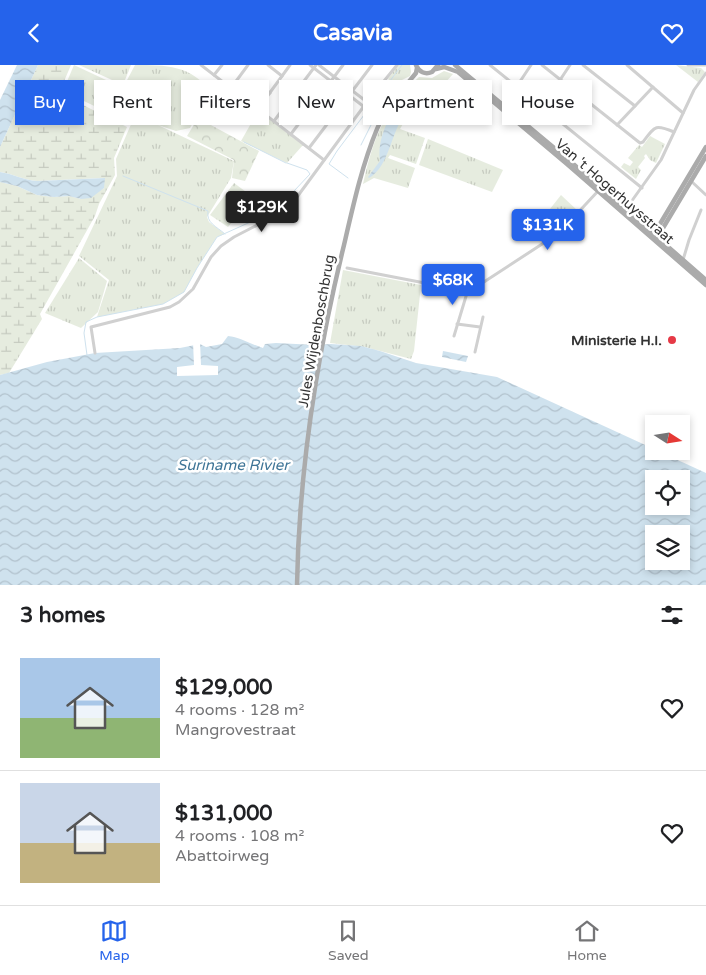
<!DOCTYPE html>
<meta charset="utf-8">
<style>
body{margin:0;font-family:"Varela Round",sans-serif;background:#f2f2f2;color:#202124;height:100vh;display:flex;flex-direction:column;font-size:19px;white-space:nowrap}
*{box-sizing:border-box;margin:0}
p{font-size:16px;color:#757577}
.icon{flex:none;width:28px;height:28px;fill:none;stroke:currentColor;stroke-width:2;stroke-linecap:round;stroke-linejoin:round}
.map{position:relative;height:520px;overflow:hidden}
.side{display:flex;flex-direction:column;background:#fff;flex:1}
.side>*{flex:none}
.top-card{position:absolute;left:15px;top:15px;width:676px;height:45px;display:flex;gap:10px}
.needle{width:32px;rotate:102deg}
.tools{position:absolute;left:645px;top:350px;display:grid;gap:10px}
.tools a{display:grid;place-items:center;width:45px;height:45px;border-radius:0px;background:#fff;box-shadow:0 2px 8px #0003;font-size:25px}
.price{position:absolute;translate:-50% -42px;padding:0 11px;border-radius:5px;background:#2563eb;color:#fff;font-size:16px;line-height:32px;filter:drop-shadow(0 1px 2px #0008)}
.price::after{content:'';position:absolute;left:50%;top:30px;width:15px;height:11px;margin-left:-8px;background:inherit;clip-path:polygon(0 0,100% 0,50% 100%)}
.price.active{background:#222;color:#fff}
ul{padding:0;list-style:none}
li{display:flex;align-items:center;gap:15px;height:125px;padding:0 20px}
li+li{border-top:1px solid #e0e0e0}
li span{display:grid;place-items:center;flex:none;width:140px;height:100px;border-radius:0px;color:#555}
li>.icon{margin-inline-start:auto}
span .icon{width:60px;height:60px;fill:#fffc;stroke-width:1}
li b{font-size:21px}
h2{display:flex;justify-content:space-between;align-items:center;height:60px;padding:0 20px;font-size:21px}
.chip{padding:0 18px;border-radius:0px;background:#fff;box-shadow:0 2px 8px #0003;font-size:18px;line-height:45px}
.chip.active{background:#2563eb;color:#fff}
header{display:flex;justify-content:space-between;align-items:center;height:65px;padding:0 20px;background:#2563eb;color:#fff;font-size:22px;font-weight:800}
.tab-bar{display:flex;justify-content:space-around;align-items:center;height:70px;border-top:1px solid #e0e0e0;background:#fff;font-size:14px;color:#757577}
.tab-bar a{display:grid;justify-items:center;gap:2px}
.tab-bar .active{color:#2563eb}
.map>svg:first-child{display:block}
</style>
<header><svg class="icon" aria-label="back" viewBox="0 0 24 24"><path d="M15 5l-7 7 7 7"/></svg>Casavia<svg class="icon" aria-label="heart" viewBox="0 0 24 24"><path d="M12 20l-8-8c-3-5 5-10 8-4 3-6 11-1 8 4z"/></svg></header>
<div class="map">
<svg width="706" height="520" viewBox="0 0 706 520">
<defs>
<pattern id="grass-tufts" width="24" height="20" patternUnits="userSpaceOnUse" patternTransform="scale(1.25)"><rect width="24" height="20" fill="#e6ecdf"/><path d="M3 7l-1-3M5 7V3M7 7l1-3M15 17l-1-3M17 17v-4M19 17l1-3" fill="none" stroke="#c6cbc0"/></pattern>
<pattern id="forest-crowns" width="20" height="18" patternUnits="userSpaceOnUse" patternTransform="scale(1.25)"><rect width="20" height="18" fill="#e6ecdf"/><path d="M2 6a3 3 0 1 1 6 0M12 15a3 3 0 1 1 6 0" fill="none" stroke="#c6cbc0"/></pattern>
<pattern id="wetland-marsh" width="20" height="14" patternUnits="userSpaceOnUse" patternTransform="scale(1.25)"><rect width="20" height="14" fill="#e6ecdf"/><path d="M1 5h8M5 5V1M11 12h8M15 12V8" fill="none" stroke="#c6cbc0"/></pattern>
<pattern id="water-waves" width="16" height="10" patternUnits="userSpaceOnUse" patternTransform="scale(1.25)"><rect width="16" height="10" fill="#cfe2ee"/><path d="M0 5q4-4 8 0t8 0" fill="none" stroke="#b2c2cd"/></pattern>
</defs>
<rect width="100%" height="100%" fill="#fff"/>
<g fill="url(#grass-tufts)">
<path d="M74 0 121 22 111 49 63 26Z"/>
<path d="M79 0H131L123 20Z"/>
<path d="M135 0C166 0 191 0 211 27L190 63 176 66 158 60 234 96 231 113 207 152 209 157 225 169 217 172 197 203 184 227 163 239 97 252 109 215 79 191 117 111 116 94 135 50 139 25 125 19Z"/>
<path d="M398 0H410L411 7 410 11 402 15 397 21 388 14Z"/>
<path d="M676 0 701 3 705 7 698 17Z"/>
<path d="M444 6 453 9 437 27 404 57 400 64 425 73 416 99 390 90 388 93 415 103 408 123 374 113 363 119C374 72 383 46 419 12L432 13Z"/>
<path d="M257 44 303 80 287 98 241 76 257 48Z"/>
<path d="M650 71 665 79 656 98 650 95 646 89 644 91 645 93 638 102 641 105 636 114 621 102 624 98 630 101 633 97 628 93 639 80 642 82Z"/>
<path d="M428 74 503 105 492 127 419 100Z"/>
<path d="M234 118 253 132 228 162 210 150Z"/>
<path d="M561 130 578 146 565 161 546 149Z"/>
<path d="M79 193 107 216 98 247 81 263 45 248Z"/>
<path d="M343 205 421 220 414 286 411 294 365 282 330 278Z"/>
</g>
<path fill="url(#forest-crowns)" d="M198 53 259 86 245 116 232 113 234 95 187 71Z"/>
<path fill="url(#wetland-marsh)" d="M38 0H71L59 28 127 62 114 93 115 110 99 139 95 151 40 249 42 254 9 308 0 310V117L17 121 37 130 54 132 69 131 81 134 104 123V113L37 116C24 115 13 109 0 107V82Z"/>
<g fill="url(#water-waves)" fill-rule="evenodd">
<path d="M17 0H38L0 82V35Z"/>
<path d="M432 16C423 27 413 38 405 49 391 67 389 102 369 113L368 112 380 96C376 67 397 37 417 18Z"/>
<path d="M0 107C13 109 24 115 37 116L105 113 104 123 91 133 81 134 69 131 54 132 37 130 17 121 0 117Z"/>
<path d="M228 271C239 272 251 279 263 283L265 279 276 278 316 280 331 279 361 281 380 286 416 298 497 312 654 384V386H658L706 408V520H0V310L47 297 95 288 180 283 200 279 206 282 222 279ZM654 414H681V441H654ZM654 469H681V496H654Z"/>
<path d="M443 286 468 291 466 297 442 292Z"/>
</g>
<path fill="#fff" d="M200 276 201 300 218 301V310L177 311V302L194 300 193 277Z"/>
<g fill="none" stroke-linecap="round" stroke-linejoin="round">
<g stroke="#cfe2ee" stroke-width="1">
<path d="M368 45 402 0"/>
<path d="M244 77 286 98"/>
<path d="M123 111 208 146C206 158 216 161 225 169"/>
<path d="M348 113 329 99 337 86 367 46 375 52 361 80"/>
<path d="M87 290 84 268 86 257 97 252 163 239 184 227 197 203 217 172 266 150 278 143 310 109 307 105 287 98"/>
</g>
<g stroke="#d0d0d0" stroke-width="3">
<path d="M201 0 324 95"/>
<path d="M268 0 282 11"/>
<path d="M310 0 363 41"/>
<path d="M319 0 367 37"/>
<path d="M490 0 642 123"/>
<path d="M542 0 640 78 643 77C655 61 655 59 674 67"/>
<path d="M583 0 635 41"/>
<path d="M627 0 683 48"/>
<path d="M688 0H705"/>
<path d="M214 10 222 0"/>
<path d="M560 15 570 0"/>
<path d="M255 17 270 28"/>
<path d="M517 21 531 0"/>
<path d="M231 23 248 0"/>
<path d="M258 44 290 0"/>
<path d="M274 56 316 0"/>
<path d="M617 60 653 22"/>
<path d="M291 69 343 0"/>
<path d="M309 83 372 0"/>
<path d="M691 116 706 130"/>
<path d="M626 144 661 95 694 25 706 8"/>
<path d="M683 195 689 175 701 145"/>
<path d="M347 203 461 225 472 224"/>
<path d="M457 259 480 262"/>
<path d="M454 271 467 228 559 168 599 125"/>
<path d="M475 287 483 252"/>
<path d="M95 288 91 262 170 242 179 237 193 224 211 192 221 181 234 172 267 155 297 132 367 37 397 0"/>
</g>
<g stroke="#ababab" stroke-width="4.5">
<path d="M416 0C419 7 425 10 432 7L438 0"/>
<path d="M455 0 571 97 706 215"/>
<path d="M436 4 444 2 458 7 567 99 706 220"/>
<path d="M654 169 706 82"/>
<path d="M657 173 706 91"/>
<path d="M297 520C299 406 317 290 344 180 353 141 362 100 377 64 386 43 402 25 416 8L417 3"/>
</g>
</g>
<circle fill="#e63946" stroke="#fff" stroke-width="2" cx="672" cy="275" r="5"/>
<g text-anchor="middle" stroke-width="5" stroke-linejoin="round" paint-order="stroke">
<g font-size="14" fill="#333" stroke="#fff">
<text transform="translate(615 126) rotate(41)" y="5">Van 't Hogerhuysstraat</text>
<text transform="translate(316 266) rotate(-80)" y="5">Jules Wijdenboschbrug</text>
</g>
<g font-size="14" font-weight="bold" fill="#333" stroke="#fff" text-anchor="end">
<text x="662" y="280">Ministerie H.I.</text>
</g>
<g font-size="15" font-style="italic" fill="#3f7597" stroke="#fff">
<text x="233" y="405">Suriname Rivier</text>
</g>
</g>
</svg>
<div class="tools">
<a><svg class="needle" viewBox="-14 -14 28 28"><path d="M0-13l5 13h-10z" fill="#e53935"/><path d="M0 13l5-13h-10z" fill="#757577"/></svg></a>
<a><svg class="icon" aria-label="locate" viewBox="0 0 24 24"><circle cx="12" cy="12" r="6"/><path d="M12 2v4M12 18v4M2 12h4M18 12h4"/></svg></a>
<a><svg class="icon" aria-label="layers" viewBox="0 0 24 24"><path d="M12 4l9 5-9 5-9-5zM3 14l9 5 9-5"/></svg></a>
</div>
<b class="price active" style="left:262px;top:168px">$129K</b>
<b class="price" style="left:548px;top:186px">$131K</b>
<b class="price" style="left:453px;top:241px">$68K</b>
<div class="top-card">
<a class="chip active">Buy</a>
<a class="chip">Rent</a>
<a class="chip">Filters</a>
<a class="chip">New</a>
<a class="chip">Apartment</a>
<a class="chip">House</a>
</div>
</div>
<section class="side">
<h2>3 homes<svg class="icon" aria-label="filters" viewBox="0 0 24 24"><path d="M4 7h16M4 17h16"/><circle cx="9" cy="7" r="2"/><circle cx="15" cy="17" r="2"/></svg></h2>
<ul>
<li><span style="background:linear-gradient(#a9c7e8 60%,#8fb573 0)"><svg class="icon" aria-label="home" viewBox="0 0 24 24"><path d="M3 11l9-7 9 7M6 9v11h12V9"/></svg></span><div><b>$129,000</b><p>4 rooms · 128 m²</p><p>Mangrovestraat</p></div><svg class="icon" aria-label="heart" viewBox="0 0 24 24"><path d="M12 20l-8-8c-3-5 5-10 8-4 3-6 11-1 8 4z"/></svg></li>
<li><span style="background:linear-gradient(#c9d6e8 60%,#c2b280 0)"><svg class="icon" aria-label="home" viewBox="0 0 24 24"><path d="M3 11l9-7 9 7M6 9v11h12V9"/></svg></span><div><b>$131,000</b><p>4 rooms · 108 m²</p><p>Abattoirweg</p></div><svg class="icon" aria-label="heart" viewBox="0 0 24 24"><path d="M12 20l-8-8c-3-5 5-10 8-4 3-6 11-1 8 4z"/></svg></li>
</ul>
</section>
<nav class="tab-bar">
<a class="active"><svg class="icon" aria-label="map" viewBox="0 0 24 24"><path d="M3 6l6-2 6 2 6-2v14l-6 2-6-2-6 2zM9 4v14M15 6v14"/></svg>Map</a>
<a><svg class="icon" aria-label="saved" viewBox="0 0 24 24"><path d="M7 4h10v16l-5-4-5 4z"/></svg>Saved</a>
<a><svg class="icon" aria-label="home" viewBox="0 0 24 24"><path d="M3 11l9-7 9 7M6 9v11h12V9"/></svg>Home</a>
</nav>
